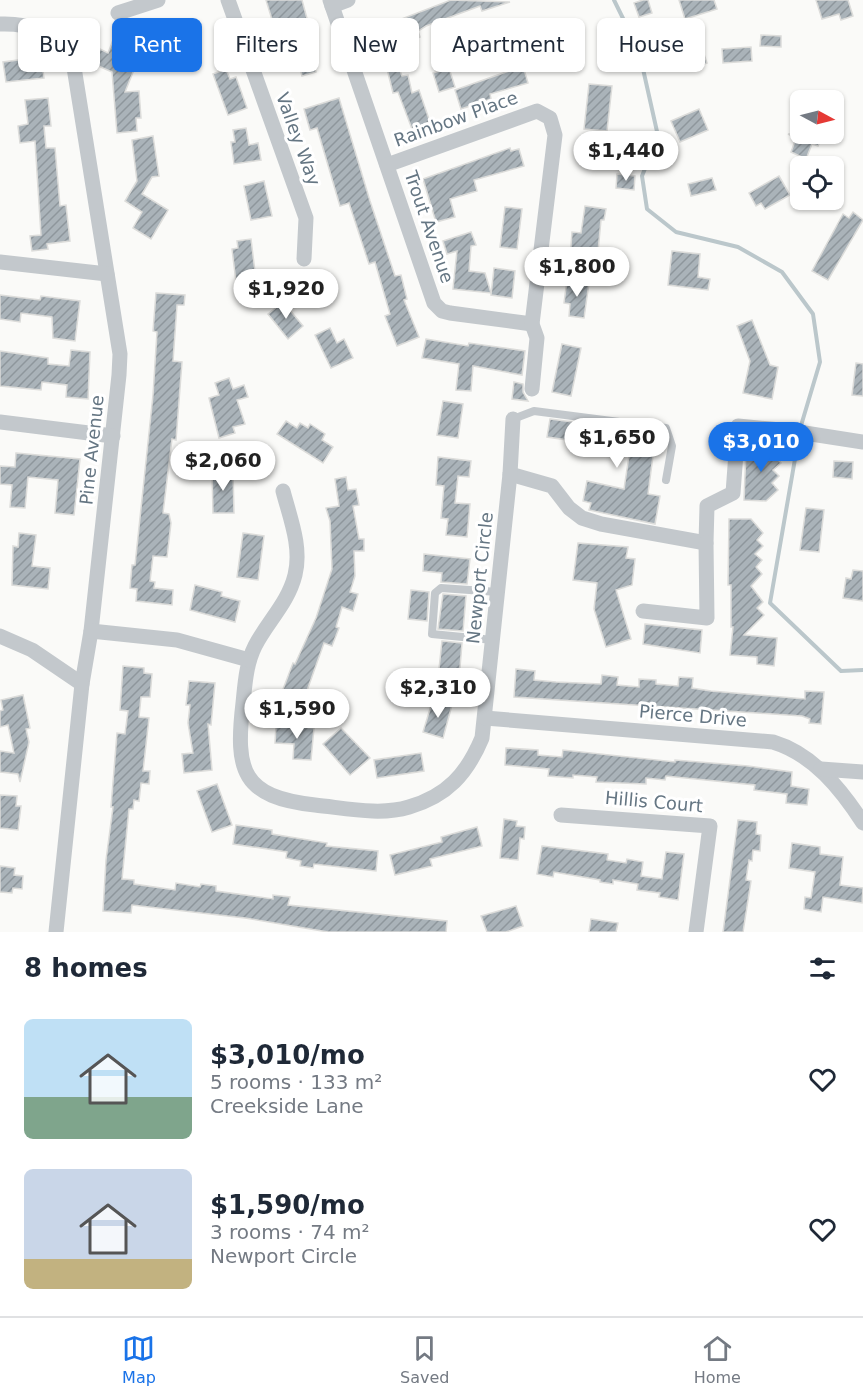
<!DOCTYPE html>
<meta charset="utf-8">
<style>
body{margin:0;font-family:"DejaVu Sans",sans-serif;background:#f6f6f7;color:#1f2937;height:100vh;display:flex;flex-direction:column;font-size:22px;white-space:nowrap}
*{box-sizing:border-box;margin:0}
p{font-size:20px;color:#747a83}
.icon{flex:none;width:33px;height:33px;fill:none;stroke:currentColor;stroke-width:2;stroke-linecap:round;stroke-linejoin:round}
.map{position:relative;height:932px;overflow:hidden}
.drawer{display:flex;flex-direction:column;background:#fff;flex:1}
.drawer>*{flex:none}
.top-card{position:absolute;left:18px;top:18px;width:828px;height:54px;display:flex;gap:12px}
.needle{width:39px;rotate:97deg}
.fabs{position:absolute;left:790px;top:90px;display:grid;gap:12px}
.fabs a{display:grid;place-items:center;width:54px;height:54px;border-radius:9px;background:#fff;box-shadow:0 2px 4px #0004;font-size:30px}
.price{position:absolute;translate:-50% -51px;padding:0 14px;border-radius:21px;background:#fff;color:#222;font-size:20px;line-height:39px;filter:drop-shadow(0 2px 3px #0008)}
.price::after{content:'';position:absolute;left:50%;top:36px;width:18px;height:14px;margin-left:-9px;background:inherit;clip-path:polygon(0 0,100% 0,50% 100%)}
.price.selected{background:#1a73e8;color:#fff}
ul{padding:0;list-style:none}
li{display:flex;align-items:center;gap:18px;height:150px;padding:0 24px}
li span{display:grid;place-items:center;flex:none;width:168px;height:120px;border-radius:9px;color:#555}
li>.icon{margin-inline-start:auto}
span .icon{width:72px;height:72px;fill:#fffc;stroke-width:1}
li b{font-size:26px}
h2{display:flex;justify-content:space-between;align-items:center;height:72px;padding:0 24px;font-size:26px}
.chip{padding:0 21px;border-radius:9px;background:#fff;box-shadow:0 2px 4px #0004;font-size:21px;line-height:54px}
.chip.selected{background:#1a73e8;color:#fff}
.menu{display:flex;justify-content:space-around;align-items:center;height:84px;border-top:2px solid #e0e1e3;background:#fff;font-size:16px;color:#747a83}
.menu a{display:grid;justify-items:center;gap:3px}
.menu .selected{color:#1a73e8}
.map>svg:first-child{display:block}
</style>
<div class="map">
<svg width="863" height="932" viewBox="0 0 863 932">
<defs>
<pattern id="building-hatch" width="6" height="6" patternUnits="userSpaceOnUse" patternTransform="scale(1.5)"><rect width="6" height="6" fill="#aab3b9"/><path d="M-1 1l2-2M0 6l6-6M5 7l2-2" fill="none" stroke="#8e969c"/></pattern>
</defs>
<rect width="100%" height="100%" fill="#fafaf8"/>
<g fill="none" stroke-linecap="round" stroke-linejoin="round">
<g stroke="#bbc7cb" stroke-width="4">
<path d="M614 0 639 51 658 136 642 176 647 209 676 232 738 247 782 272 813 314 820 362 800 429"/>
<path d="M799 436 770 603 841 671 863 670"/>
</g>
</g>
<g fill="url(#building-hatch)" stroke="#dcdcda" stroke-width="1.5">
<path d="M266 0H302L318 59 313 61 316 72 302 76 299 65 293 67 285 34 277 36Z"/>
<path d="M451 0 510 2 482 11 480 6 426 26 418 31 420 37 392 48 402 76 408 75 412 93 419 90 430 122 412 129 398 92 393 93 387 69 379 68 366 28 385 21 386 25Z"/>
<path d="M643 0H648L652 13 639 17 634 3Z"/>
<path d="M679 0H714L717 9 685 19Z"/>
<path d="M816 0H848L853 16 841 20 839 14 822 19Z"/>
<path d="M190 21 196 58 178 61 171 24Z"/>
<path d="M694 25 707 63 687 70 674 33Z"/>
<path d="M761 35 781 36V47L760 46Z"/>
<path d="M113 40 124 44 121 53 138 60 125 92 139 91 141 118H136L137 131 117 133 112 72 94 64 100 49 108 53Z"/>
<path d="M751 47 752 61 723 63 722 49Z"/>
<path d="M41 57 44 78 6 82 3 62Z"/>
<path d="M523 66 528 83 490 94 491 99 461 109 455 90Z"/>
<path d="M449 68 455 87 439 92 433 73Z"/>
<path d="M226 69 230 79 236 77 247 108 228 115 213 74Z"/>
<path d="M589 84 612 86 607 131 584 129Z"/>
<path d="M48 98 51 126H44L46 148H55L60 206 66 205 70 241 47 244 48 249 32 251 30 236 41 235 35 141 20 143 18 126 28 124 25 100Z"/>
<path d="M339 98 370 201 395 276 401 275 407 299 404 300 419 337 397 346 385 316 390 314 375 262 369 264 349 203 340 206 317 128 310 130 304 109Z"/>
<path d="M699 109 708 130 680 142 671 121Z"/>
<path d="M246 128 249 145 258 143 261 160 234 164 231 142H235L233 130Z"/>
<path d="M788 134H823L818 146 812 144 806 159 791 152 796 138Z"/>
<path d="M153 136 159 176 152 177 142 194 168 210 151 239 133 228 142 212 125 201 137 181 132 140Z"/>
<path d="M510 148 511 151 519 149 524 166 474 180 477 191 450 199 455 217 436 222 423 179Z"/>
<path d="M617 174 635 176 634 190 616 188Z"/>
<path d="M779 176 790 195 765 209 761 203 756 206 749 193Z"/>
<path d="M712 178 716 190 691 196 688 184Z"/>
<path d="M264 181 272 216 251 220 244 186Z"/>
<path d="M585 206 606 209 604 220H601L597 262 570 259 572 232 581 233Z"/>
<path d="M505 207 522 209 517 249 500 247Z"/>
<path d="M853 212 863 220 828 280 812 271 843 214 849 218Z"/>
<path d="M471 232 476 245 471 246 469 271 485 273 491 293 453 289 457 251 447 254 443 241Z"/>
<path d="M251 239 256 280 236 282 232 249 238 248 237 241Z"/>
<path d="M672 251 700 254 698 277 710 279 708 290 668 285Z"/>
<path d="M494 268 515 271 512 298 491 295Z"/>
<path d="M567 280 589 283 584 318 569 316 570 304 564 303Z"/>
<path d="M156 293 185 295 184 305H177L173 361 182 362 176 440 172 439 163 513 169 514 171 523 167 557 153 556 150 581 155 582 154 588 173 590 172 605 136 601 137 589 130 588 132 565H135L153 395 157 332 153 331Z"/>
<path d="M0 295 40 300 41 296 80 301 75 341 53 338 52 317 21 313 20 322 0 319Z"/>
<path d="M283 302 303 326 288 339 268 314Z"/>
<path d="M752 320 770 365 778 367 772 399 743 393 750 361 737 326Z"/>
<path d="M330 328 337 343 344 339 353 358 331 368 315 335Z"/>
<path d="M426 339 468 346 469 343 525 351 522 375 473 366 471 391 456 390 459 364 422 358Z"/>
<path d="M562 344 581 348 571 396 552 392Z"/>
<path d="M71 350 90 352 88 399 66 397 67 385 42 382 41 390 0 386V351L48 358V364L69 366Z"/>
<path d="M856 363 863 364V396L852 395Z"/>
<path d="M229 378 233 389 244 385 248 397 237 400 245 424 233 427 235 433 219 438 209 398 219 395 215 383Z"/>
<path d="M514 382 523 384V392L528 401 512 399Z"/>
<path d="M443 401 463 404 458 438 437 435Z"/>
<path d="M550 419 656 433 648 494 660 496 655 524 589 510 591 503 583 501 587 481 624 489 630 449 547 437Z"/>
<path d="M286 421 297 428 300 423 308 428 310 424 325 434 322 440 333 447 323 463 277 434Z"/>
<path d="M774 442 782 450 775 456 781 463 773 470 779 476 772 483 778 490 766 501 744 500 746 451 769 447Z"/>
<path d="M16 453 80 459 74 515 55 513 58 480 28 477 25 508 10 507 12 485 0 484V466L15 467Z"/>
<path d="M438 457 471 461 469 477 458 476 455 503 470 504 467 537 446 535 448 519 441 518 444 486 436 485Z"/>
<path d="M834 461 853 462 852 479 833 477Z"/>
<path d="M212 471H233L234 513H213Z"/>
<path d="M346 477 348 490 356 489 359 505 353 506 359 539H364V551H354L355 576 350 592 358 594 353 611 342 607 336 627 339 628 332 646 324 643 299 713 277 705 293 663 295 664 316 618 332 569 330 521 326 508 339 506 335 479Z"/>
<path d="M806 508 824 510 819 552 800 550Z"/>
<path d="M729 519H751L763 533 757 540 763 546 755 554 762 560 756 567 762 574 751 586 763 602 757 608 764 615 744 635 777 638 774 666 757 664V657L730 655 733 627H731V585H728Z"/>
<path d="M19 533 36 535 32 566 50 568 48 589 12 585 13 546 18 547Z"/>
<path d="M243 533 264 536 258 580 237 577Z"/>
<path d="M578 543 628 547 626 558 635 559 632 585 616 590 631 639 606 647 594 609 597 583 573 580Z"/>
<path d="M424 554 470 559 467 584 441 582 442 573 423 571Z"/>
<path d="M853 570 863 571V601L843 598 846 578 851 579Z"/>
<path d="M195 585 222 592 221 596 240 601 235 622 190 610Z"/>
<path d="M411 590 429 592 427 621 408 619Z"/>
<path d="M443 594 466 596 463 631 438 629Z"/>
<path d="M645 624 702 630 700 653 643 644Z"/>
<path d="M442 641 462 643 459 680 438 678Z"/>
<path d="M123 666 144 668V673L152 674 150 697H141L139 717 149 718 143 771H150L149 784 141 783 139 801 134 800 133 809H129L122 879 134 880V884L175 890 176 883 200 887 201 884 216 886V891L273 899V895L290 897 288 905 447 921 446 932H328L245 918 132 905 131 913 103 911 106 860 113 807H111L117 733 125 734 128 711 120 710Z"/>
<path d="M516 669 535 671 534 680 556 682 601 684 602 675 618 677 617 685 639 687V679L656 680V684L678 686 679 677 693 678 692 688 711 691 805 699V691L824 692 821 724 809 723 810 719 802 716 514 697Z"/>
<path d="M189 681 215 683 211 725 208 724 212 770 184 773 182 754 193 753 188 723 190 705H186Z"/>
<path d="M23 695 30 728 26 729 29 742 20 782 18 774 0 772V751L14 753 8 725 0 727V711L3 710 1 700Z"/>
<path d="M433 699 452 705 443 738 423 732Z"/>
<path d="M276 725 314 728 311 760 293 759 294 744 275 743Z"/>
<path d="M341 728 370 758 350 775 323 744Z"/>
<path d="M506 748 538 750V755L562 757 563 750 675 762V760L748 766 792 772 791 786 809 789 807 805 786 803 787 794 754 790 755 785 666 776 665 780 646 778V784L596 782 597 777 573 775V778L548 776 549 769 505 765Z"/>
<path d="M421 753 424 771 377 778 374 760Z"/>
<path d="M217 784 232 825 212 832 197 791Z"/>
<path d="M0 795 17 796 16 806H21L18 830 0 828Z"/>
<path d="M504 819 517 821 516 826 525 827 524 839 520 838 518 860 500 858Z"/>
<path d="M738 820 757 822 756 834 761 835 760 851 753 850 752 861 749 860 746 880 751 881 743 932H723Z"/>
<path d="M236 825 272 830V834L327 843 326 846 378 851 376 871 314 864 313 868 300 866 301 861 286 858 287 852 233 844Z"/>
<path d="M477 827 482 846 430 859 432 866 395 875 390 855 442 842 441 837Z"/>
<path d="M792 843 820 847V854L843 857 840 885 863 888 862 903 823 897 821 912 804 909 805 897 811 898 815 872 789 868Z"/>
<path d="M542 846 608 854 607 860 626 863 627 859 643 862 641 876 662 879 666 852 684 854 678 900 659 897 660 893 637 890 638 884 613 880V884L600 882V880L554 872 553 877 537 874Z"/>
<path d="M0 866 15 868 14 875 23 876 22 889 13 888 12 893 0 892Z"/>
<path d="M516 906 523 926 506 932H487L481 916Z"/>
<path d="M591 919 618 923 616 932H589Z"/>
</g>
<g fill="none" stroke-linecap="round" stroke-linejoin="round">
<g stroke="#c3c8cc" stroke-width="8">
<path d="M513 419 534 411 666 428 672 446 666 480"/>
<path d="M493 640 432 634 435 593 441 588 498 592"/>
</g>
<g stroke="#c3c8cc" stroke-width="15">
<path d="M228 0 306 218 304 259"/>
<path d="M330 0 434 303 442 311 450 313 532 324"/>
<path d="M332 6 348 0"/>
<path d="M118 13 158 0"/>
<path d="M0 24C27 23 57 31 72 55L120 354 119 375 91 631 82 684 56 932"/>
<path d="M387 165 537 111 550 118 555 135 532 324 537 338 532 389"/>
<path d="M0 262 107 274"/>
<path d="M0 422 113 436"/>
<path d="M510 474 552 486 569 508 582 518 601 524 706 543 707 506 733 493 738 426 792 431 863 442"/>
<path d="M283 491C290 518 302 547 295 575 288 603 268 621 255 646 246 664 245 684 243 703 235 771 242 797 315 805 345 808 380 816 409 807 447 796 467 774 482 738L510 474 513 419"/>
<path d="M643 611 707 618 706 543"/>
<path d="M91 631 177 640 249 660"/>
<path d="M0 636 32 650 82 684"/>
<path d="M485 718 773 742C813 754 841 789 863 823"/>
<path d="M821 769 863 772"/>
<path d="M561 815 710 826 696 932"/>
</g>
</g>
<g text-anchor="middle" stroke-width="6" stroke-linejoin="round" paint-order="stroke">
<g font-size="18" fill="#657683" stroke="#fff">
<text transform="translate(456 119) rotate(-20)" y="6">Rainbow Place</text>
<text transform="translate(298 139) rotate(70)" y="6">Valley Way</text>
<text transform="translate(429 227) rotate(71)" y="6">Trout Avenue</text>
<text transform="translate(92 450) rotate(-84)" y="6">Pine Avenue</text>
<text transform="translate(480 578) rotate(-84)" y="6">Newport Circle</text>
<text transform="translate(693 716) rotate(5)" y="6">Pierce Drive</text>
<text transform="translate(654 802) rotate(5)" y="6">Hillis Court</text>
</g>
</g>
</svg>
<div class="fabs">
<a><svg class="needle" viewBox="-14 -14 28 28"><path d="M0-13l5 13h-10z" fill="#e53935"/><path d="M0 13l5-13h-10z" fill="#747a83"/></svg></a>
<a><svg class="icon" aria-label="locate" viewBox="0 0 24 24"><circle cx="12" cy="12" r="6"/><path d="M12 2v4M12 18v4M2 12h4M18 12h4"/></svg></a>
</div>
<b class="price" style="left:626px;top:182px">$1,440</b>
<b class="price" style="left:577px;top:298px">$1,800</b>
<b class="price" style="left:286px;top:320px">$1,920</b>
<b class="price" style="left:617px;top:469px">$1,650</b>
<b class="price selected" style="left:761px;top:473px">$3,010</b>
<b class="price" style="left:223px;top:492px">$2,060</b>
<b class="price" style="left:438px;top:719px">$2,310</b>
<b class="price" style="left:297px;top:740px">$1,590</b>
<div class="top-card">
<a class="chip">Buy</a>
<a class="chip selected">Rent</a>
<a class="chip">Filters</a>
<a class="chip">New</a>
<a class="chip">Apartment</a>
<a class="chip">House</a>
</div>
</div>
<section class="drawer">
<h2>8 homes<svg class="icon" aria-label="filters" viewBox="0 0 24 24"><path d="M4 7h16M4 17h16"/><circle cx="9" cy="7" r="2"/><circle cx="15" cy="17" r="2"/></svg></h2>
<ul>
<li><span style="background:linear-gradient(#bfe0f5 65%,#7fa58c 0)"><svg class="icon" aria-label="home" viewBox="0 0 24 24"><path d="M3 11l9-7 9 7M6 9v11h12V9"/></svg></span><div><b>$3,010/mo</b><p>5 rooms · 133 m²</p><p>Creekside Lane</p></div><svg class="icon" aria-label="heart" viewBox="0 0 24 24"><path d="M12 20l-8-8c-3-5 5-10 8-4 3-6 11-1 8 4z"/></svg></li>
<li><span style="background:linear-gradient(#c9d6e8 75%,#c2b280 0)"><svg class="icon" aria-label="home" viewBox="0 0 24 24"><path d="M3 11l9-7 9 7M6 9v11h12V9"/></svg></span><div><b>$1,590/mo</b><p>3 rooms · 74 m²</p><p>Newport Circle</p></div><svg class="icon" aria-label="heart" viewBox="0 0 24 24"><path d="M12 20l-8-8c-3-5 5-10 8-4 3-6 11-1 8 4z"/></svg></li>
</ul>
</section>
<nav class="menu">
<a class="selected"><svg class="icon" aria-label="map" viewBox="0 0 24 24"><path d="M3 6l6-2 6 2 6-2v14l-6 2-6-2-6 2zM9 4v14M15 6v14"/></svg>Map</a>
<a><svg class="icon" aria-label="saved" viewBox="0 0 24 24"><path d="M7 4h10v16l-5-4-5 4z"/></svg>Saved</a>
<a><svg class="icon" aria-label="home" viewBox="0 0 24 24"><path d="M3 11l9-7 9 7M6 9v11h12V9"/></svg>Home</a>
</nav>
